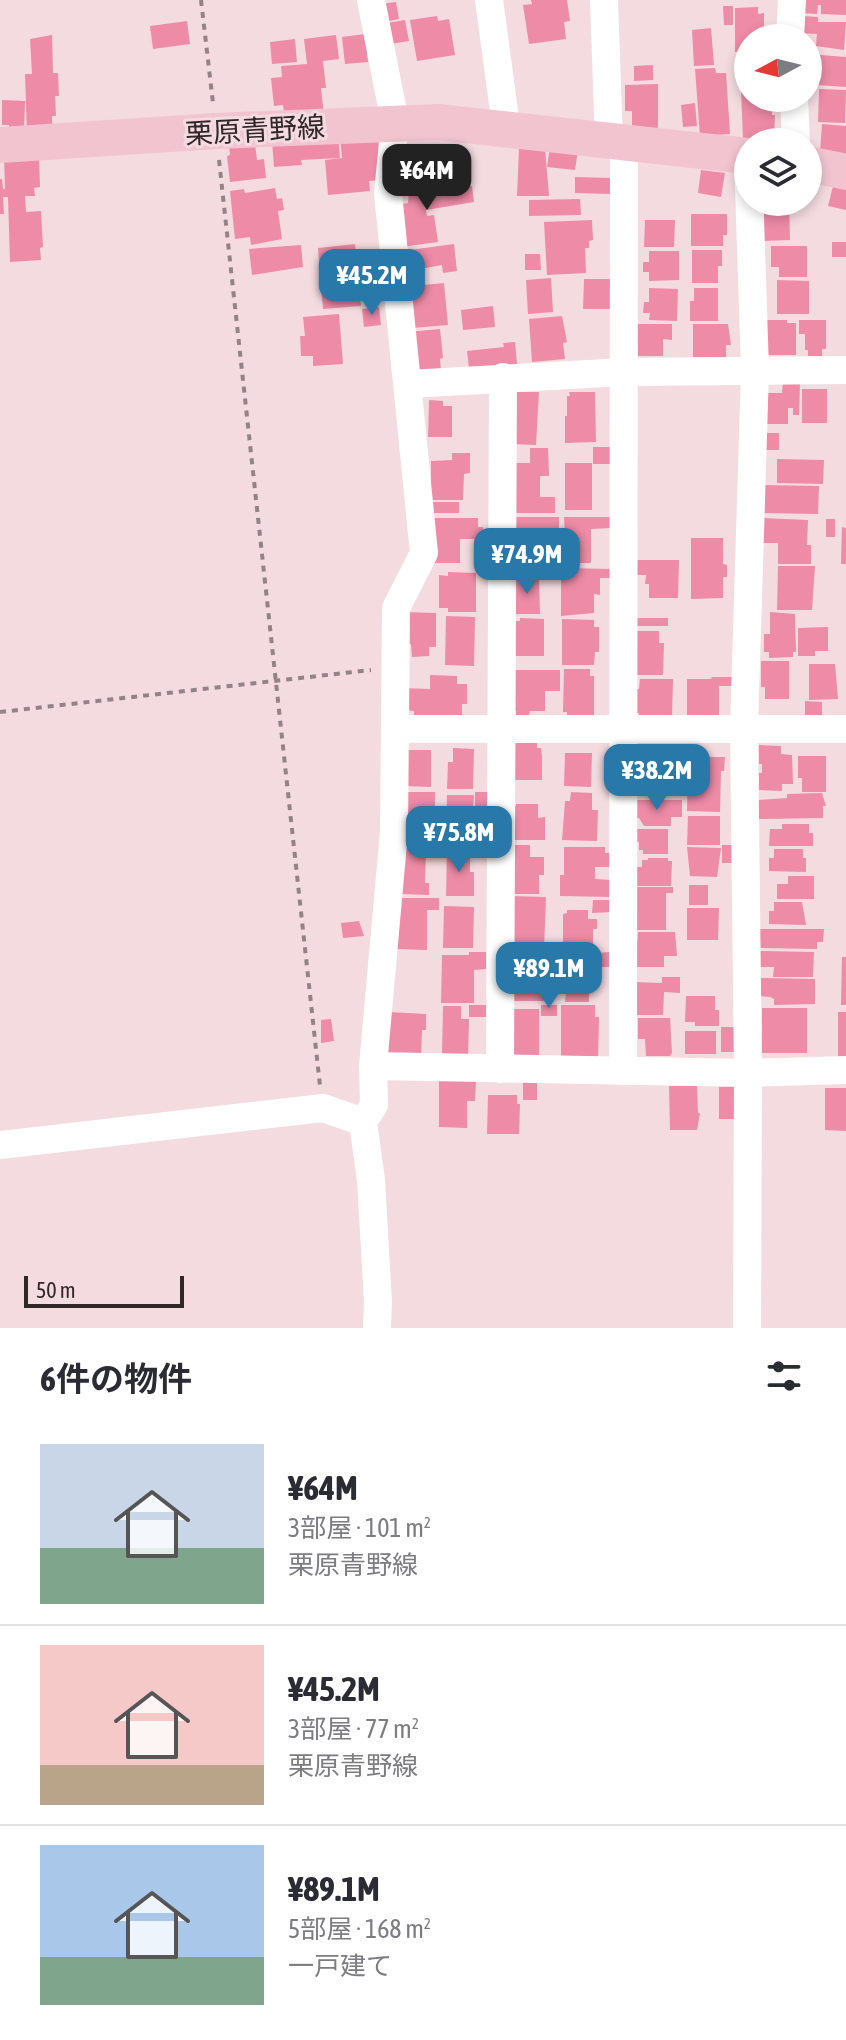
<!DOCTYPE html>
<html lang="ja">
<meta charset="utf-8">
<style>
body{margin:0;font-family:"Asap Condensed","Noto Sans JP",sans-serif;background:#f2f2f3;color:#2b2b33;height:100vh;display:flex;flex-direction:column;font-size:30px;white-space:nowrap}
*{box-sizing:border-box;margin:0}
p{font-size:26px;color:#7c7c81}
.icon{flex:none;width:44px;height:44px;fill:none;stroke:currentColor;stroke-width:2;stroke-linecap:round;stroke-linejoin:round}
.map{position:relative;height:1328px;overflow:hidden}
.drawer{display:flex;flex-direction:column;background:#fff;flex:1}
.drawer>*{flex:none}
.needle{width:52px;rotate:263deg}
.controls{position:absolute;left:734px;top:24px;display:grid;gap:16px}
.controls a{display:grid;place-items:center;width:88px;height:88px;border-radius:50%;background:#fff;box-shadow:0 4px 12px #0003;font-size:40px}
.scale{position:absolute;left:24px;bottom:20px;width:160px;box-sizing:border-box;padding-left:8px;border:4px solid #302729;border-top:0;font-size:22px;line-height:28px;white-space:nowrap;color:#302729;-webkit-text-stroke:6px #f4dbe0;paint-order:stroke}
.price{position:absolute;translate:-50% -68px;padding:0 18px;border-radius:16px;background:#2878a9;color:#fff;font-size:26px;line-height:52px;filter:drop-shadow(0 2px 4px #0008)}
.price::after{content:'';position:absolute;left:50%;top:48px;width:24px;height:18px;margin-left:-12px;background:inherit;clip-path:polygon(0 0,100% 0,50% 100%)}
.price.active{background:#222;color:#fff}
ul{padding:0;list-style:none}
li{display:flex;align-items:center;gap:24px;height:200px;padding:0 40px}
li+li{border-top:2px solid #e1e1e2}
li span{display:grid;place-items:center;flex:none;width:224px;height:160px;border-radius:0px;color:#555}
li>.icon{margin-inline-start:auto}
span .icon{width:96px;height:96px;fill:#fffc;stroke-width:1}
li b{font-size:34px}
h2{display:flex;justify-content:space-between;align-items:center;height:96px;padding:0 40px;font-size:34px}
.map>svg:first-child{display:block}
</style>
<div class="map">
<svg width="846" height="1328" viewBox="0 0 846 1328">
<rect width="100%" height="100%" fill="#f4dbe0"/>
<g fill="#ee8ba7">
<path d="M531 0H567L570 21 564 22 566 39 529 44 523 5 532 4Z"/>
<path d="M802 0H846V15L821 14V5H818L817 14 801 13Z"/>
<path d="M396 2 399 19 384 22 381 4Z"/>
<path d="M723 6H733V25H724Z"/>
<path d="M758 7V14L764 13V38H748V52H735V8Z"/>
<path d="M437 16 438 21 449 19 455 55 417 61 410 20Z"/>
<path d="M803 16 818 17V22H846L844 50 816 46 817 34 802 33Z"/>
<path d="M405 20 409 41 384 45 381 24Z"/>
<path d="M187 21 190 44 153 49 150 26Z"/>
<path d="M711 28 714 65 694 66 692 30Z"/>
<path d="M365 34 368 62 345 64 342 37Z"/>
<path d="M52 35 53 73H58L59 96H55L56 116H52V133L27 134 25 74H32L30 39Z"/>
<path d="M336 35 339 59 323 61 326 88H321L324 115 285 119 283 105 274 106 271 78 282 77 281 66 307 64 304 39Z"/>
<path d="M295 39 297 62 272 64 270 42Z"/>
<path d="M808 54 846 57V87L817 85 818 70 808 69Z"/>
<path d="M653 65V80L634 81V66Z"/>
<path d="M715 68 716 73H726L730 134 700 136 695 69Z"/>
<path d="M658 84V130H632V111H625V85Z"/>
<path d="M819 89 846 90 845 123 818 122Z"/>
<path d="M741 90H748V98H772V115H775L774 138 743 139Z"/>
<path d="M2 100 25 101 24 133H9V125H2Z"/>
<path d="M695 103 697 126 683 127 681 105Z"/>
<path d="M822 124 846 126V154L820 152Z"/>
<path d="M380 132 382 180 369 181 370 191 328 195 325 160 342 158 340 136Z"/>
<path d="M338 136 340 158 301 160 302 165 274 167 272 141Z"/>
<path d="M255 144 257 160 264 159 266 178 230 182 227 156 230 155 229 146Z"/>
<path d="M550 147 578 150 575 170 547 167Z"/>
<path d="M519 148H545L549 196H517Z"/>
<path d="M4 155 39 157 40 187 34 188 35 196H25L26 212 41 211 43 247 40 248 41 260 10 262 8 197H3L4 214H0V179H2L3 189H5Z"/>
<path d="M701 170 725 173 721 197 698 193Z"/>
<path d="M575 177 612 178V194L575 193Z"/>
<path d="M834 182 846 184V210L828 206Z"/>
<path d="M465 185V187L472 186 474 202 426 210 427 216 434 215 438 242 401 247 395 205 408 203 409 190Z"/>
<path d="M275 188 277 199 282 198 284 210 278 211 282 239 251 245 250 237 235 239 230 191 244 189 245 193Z"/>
<path d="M580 199 581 215 529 216V200Z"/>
<path d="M758 202H789L790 240 759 241Z"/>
<path d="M691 214H727V235H723V246H691Z"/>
<path d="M592 220 593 240 589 241V248H585L586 273 547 275 544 222Z"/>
<path d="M645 220H675L674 247H644Z"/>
<rect x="832" y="242" width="14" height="15"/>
<path d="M355 244 361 306 323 309 318 248Z"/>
<path d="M454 244 457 271 443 273 442 265 398 273 395 252Z"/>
<path d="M301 245 303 267 252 275 249 249Z"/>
<path d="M771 246H807V277H779V267H771Z"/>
<path d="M692 250H722V266H718V283H692Z"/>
<path d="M649 251H679V280L649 281V272H643V262H649Z"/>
<path d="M525 254H540L541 270H525Z"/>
<path d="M551 278 553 312 528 314 526 280Z"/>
<path d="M584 279H612V309H583Z"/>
<path d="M777 280 809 281V314H777Z"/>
<path d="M444 283 448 325 412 328 404 290H413L412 286Z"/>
<path d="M649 288 678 289 677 321 649 320 650 313H643L644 302H649Z"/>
<path d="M694 288H718V321H690V301H694Z"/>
<path d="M493 306 495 327 463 330 461 310Z"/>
<path d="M379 307 381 325 364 327 362 309Z"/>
<path d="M339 314 343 364 313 366V356H301L300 336H305L303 317Z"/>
<path d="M562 316 567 342 563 343 565 359 532 362 529 319Z"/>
<path d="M762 320H787V323H796V355H762Z"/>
<path d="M799 320H826V349H822V356H808V350H805V334H799Z"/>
<path d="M636 324H672V340L663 339V356H638Z"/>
<path d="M693 324H728L731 345H726V358L693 357Z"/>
<path d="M440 329 443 358 440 359 441 371 411 374 407 332Z"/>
<path d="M515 342 517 364 469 368 467 351 504 347 503 343Z"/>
<path d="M783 382H800L799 415H793V408H788V424H760V393H782Z"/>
<rect x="802" y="389" width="25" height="34"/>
<path d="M511 392H539L536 445 510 444Z"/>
<path d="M569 392H595L596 442 565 443V416H567V396H570Z"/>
<path d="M429 400 443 401V406H452V437H428Z"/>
<rect x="763" y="433" width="16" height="17"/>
<rect x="593" y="447" width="17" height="17"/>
<path d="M530 448H548L549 476H540V497H555V513H512L511 463H530Z"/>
<path d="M452 453H470V473L464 474 463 500H431V461L452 460Z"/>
<path d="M777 459 824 460 823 484 777 483Z"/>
<rect x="565" y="463" width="27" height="47"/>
<path d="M759 485 819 486 818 514 759 513Z"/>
<rect x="427" y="502" width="32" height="11"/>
<path d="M514 517H559V529H543L542 563H517V551H509Z"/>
<path d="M564 517H611V528L591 529V563H566Z"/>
<path d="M433 518H478V527H483V539H460V563H433Z"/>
<path d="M759 518 808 520 807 545H811V564H778V543H759Z"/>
<rect x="826" y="519" width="9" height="18"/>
<path d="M842 527 846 528V564H841Z"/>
<path d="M691 538H723V564L727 565V577H723V598L691 599Z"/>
<path d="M634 560H679L678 598H649V584H645L646 575H634Z"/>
<path d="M778 566H815L812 610H777Z"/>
<path d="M561 568 613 569 612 578H600V595L594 594V613L561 616Z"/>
<path d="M448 572 476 573V612H448V608H439V575L448 576Z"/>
<path d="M516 576 539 578 540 614H512V595H516Z"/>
<path d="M404 612 436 613V647H429V656L412 657 411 644 403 645Z"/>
<path d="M770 612 795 614 796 652H793V657L769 658V652H764V634H770Z"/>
<path d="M446 616 475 617 474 666 445 665Z"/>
<path d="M520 618 544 619V656H514V621H520Z"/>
<rect x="636" y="618" width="32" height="8"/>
<path d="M562 619 594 620V627H599V652H595L594 665H562Z"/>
<path d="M828 627V651H815V656H798V628Z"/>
<path d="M635 631H659V643H664L663 675H634Z"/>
<path d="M761 661H789V699H765V687H761Z"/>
<path d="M809 664H835L838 699 809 700Z"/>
<path d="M564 669H590V676H594V717L567 716V712H563Z"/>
<path d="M515 670H560V691H545V711H530L529 715H516V711H508Z"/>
<path d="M430 675 457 676V684H467V704H462V717L414 716V711L402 710V688L430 689Z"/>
<path d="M712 677H737V686H719V718H687V679H711Z"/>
<path d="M640 679H673L672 718H639V713H635V689H639Z"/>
<path d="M805 701 822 702V719H805Z"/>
<path d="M537 740V748H541L542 756V780H510L511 743Z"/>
<path d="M759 745 781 746V754L792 755 793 784H782V791L759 790V773H762V764H759Z"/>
<path d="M453 748 474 749 473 789H447L448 762H453Z"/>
<path d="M406 750H431V787L403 786Z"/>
<path d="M565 753H592L591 787 564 786Z"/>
<path d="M638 754H658V777H678V796H634V760H638Z"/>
<path d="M798 756H826V792H802V778H798Z"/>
<path d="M691 757H725L724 771H721L720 812 687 811 688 765H690Z"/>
<path d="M403 792H435V821H431V832H444V844H400Z"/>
<rect x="475" y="792" width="13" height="15"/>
<path d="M571 792 592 793V810H598L597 841 562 840 565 801H570Z"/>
<path d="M822 793 826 806H823V818L758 819V800L787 798V794Z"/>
<path d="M447 795H474L473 808H477L476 843H446Z"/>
<path d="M633 800H682V817H671V826H644L639 818H633Z"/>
<path d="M516 804H538V818L545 817V840H510L507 806H516Z"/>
<path d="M688 816H720V845H687Z"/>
<path d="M782 824H809V833H813V846H769L770 829H782Z"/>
<path d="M633 829H668V854H643V850H639V842L633 841Z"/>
<path d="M515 845H530V857H544V875H539V894H512Z"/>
<rect x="722" y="845" width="16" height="18"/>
<path d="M564 847H605V853H610V867H595V879L612 880V897L560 896V875H564Z"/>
<path d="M687 847 721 848 717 877 690 876Z"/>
<path d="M404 848 426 849 425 883H429V895L402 894Z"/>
<path d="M447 849 470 850V872H474V896H446Z"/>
<path d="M774 849H803V858H806V872L769 871V858H774Z"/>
<path d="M648 858H668V861H672L671 886H636V867H642V860H648Z"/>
<path d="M788 876H814V899H777V884H788Z"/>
<rect x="689" y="885" width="19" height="20"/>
<path d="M633 887H673V893H666V930H636Z"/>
<path d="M510 896 546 897 544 950H511Z"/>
<path d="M394 898H439V910H427V950L395 949Z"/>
<path d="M593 900H612V912L592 913Z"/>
<path d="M774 902H802L806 925 769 924V911H774Z"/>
<path d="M444 906 474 907 473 948H443Z"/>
<path d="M687 908H719L718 940H687Z"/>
<path d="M567 910H588V919H597V929H593V950H563V914L567 913Z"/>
<path d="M359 921 364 936 343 938 341 923Z"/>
<path d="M758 929H824L823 942H817V949L758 948Z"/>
<path d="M638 932H675L677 956H664V967H635Z"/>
<path d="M758 951 814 952 813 977H773L774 967H758Z"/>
<path d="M469 952H486V969L474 970V1003H441L442 955H469Z"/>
<path d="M611 952 612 967H594V953Z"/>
<path d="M562 953H590L589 1002H565L566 992H562Z"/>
<path d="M539 956V993H545V1001H510L509 957Z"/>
<path d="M842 957H846V1005H841Z"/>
<path d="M662 977H680V993L664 992 663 1015H635L633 982 662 983Z"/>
<path d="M758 978 815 979V1004L774 1005V999L770 997 758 996Z"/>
<path d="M686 996H715V1010H719V1026H695V1022H685Z"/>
<rect x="469" y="1005" width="17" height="12"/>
<rect x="541" y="1005" width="16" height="11"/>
<path d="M561 1005H595V1017H599L598 1058 561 1057Z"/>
<path d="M443 1006H461V1019H469L468 1056 442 1055Z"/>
<rect x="762" y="1008" width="45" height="45"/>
<path d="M507 1009H539V1058H514Z"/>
<path d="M388 1012 426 1014V1030H422L421 1056 387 1055Z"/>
<rect x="838" y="1012" width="8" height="52"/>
<path d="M638 1018H670L672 1053 670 1056H646L645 1039H638Z"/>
<path d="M331 1019 334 1041 321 1043V1020Z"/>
<rect x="721" y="1027" width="16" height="25"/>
<rect x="685" y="1031" width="31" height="23"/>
<rect x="523" y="1080" width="14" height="20"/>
<path d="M439 1081H476L475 1101H467V1128L439 1127Z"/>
<path d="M669 1086H697L698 1113H700L697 1130H670Z"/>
<path d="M734 1086V1119H719V1087Z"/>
<path d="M825 1088H846V1131L825 1130Z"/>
<path d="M488 1095H517V1104H520L519 1134H487Z"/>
</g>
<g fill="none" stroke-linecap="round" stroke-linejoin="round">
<g stroke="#948386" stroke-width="4" stroke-dasharray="6 6" stroke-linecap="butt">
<path d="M201 0 213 103"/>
<path d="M219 160 320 1086"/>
<path d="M0 712 371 670"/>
</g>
<g stroke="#fff" stroke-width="28">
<path d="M371 0 395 122 388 193 424 553 396 608 394 832 373 1066 374 1105 363 1122 371 1180 378 1302 377 1328"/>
<path d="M489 0 504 111 501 130"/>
<path d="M604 0 609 142"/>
<path d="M790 38 792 0"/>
<path d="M794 98 796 142"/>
<path d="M409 384 624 372 846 370"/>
<path d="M395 729H846"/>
<path d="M373 1066 748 1073 846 1070"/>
<path d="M500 1069 503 377"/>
<path d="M623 1071 624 144"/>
<path d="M0 1145 323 1108 363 1122"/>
<path d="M747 1328 748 1073 744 729 755 370 748 156"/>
</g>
<g stroke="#f1c4d0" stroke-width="36">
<path d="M0 145 216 131 438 122 748 156"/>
<path d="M808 164 846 172"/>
</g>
</g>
<g text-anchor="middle" stroke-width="6" stroke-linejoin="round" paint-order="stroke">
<g font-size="28" fill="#302729" stroke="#f4dbe0">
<text transform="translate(255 130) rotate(-3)" y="10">栗原青野線</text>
</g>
</g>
</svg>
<div class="controls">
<a><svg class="needle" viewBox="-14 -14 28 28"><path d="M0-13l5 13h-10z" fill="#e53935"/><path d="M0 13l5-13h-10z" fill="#7c7c81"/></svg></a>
<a><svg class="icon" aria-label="layers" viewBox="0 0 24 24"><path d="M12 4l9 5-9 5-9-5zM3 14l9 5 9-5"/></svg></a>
</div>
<div class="scale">50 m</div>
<b class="price active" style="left:427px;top:212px">¥64M</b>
<b class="price" style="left:372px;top:317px">¥45.2M</b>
<b class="price" style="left:527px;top:596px">¥74.9M</b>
<b class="price" style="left:657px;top:812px">¥38.2M</b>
<b class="price" style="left:459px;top:874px">¥75.8M</b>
<b class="price" style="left:549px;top:1010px">¥89.1M</b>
</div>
<section class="drawer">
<h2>6件の物件<svg class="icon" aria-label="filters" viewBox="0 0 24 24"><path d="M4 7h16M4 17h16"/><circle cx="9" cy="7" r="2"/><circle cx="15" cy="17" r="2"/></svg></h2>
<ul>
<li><span style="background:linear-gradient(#c9d6e8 65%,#7fa58c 0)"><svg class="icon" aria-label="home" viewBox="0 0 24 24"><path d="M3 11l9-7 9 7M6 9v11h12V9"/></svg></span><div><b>¥64M</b><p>3部屋 · 101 m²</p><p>栗原青野線</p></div></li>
<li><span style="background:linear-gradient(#f6c9c9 75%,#b9a48a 0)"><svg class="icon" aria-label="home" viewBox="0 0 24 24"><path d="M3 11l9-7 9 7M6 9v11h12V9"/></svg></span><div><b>¥45.2M</b><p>3部屋 · 77 m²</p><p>栗原青野線</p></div></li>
<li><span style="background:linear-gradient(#a9c7e8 70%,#7fa58c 0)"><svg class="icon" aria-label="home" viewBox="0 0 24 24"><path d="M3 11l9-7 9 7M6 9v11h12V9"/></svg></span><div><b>¥89.1M</b><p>5部屋 · 168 m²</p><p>一戸建て</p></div></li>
</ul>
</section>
